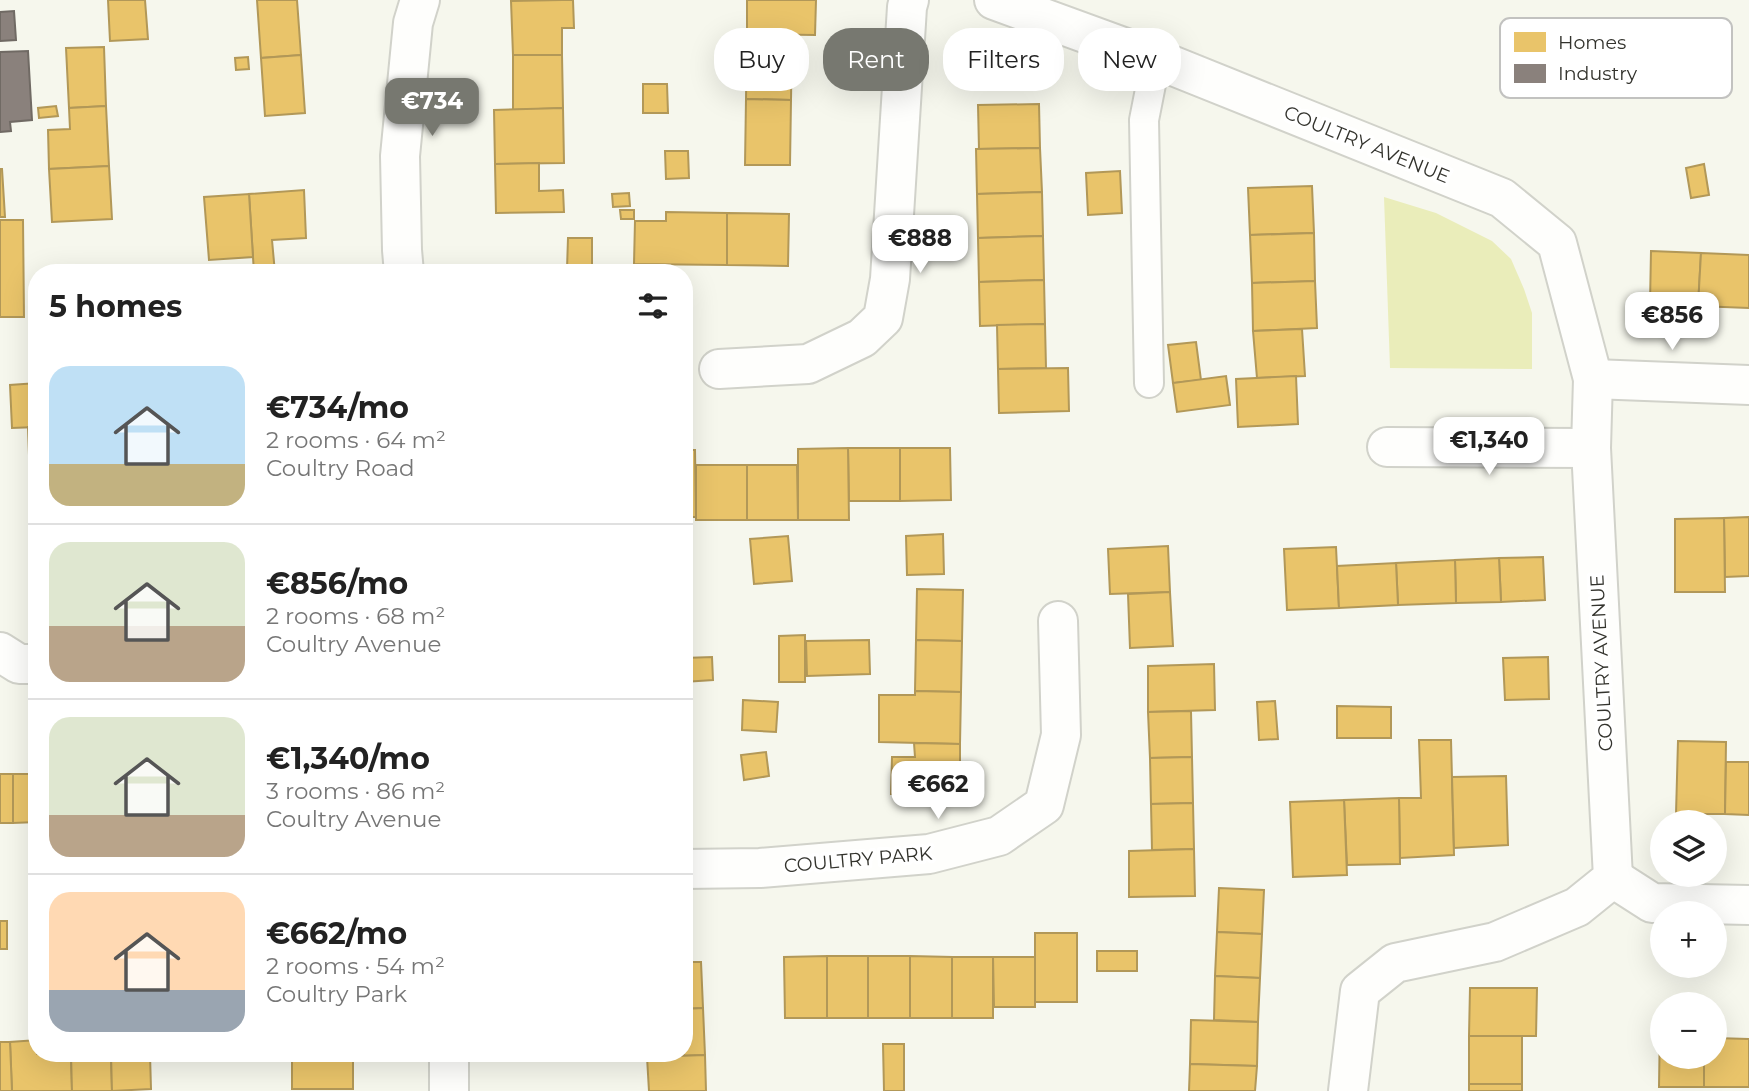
<!DOCTYPE html>
<meta charset="utf-8">
<style>
body{margin:0;font-family:Montserrat,sans-serif;background:#f2f2f2;color:#222;height:100vh;display:flex;flex-direction:column;font-size:26px;white-space:nowrap}
*{box-sizing:border-box;margin:0}
p{font-size:23px;color:#767676}
.icon{flex:none;width:38px;height:38px;fill:none;stroke:currentColor;stroke-width:2;stroke-linecap:round;stroke-linejoin:round}
.map{position:relative;flex:1;overflow:hidden}
.sheet{position:absolute;left:28px;top:264px;width:665px;height:798px;display:flex;flex-direction:column;background:#fff;border-radius:28px;box-shadow:0 7px 28px #0002}
.sheet>*{flex:none}
.banner{position:absolute;left:714px;top:28px;width:665px;height:63px;display:flex;gap:14px}
.buttons{position:absolute;left:1650px;top:810px;display:grid;gap:14px}
.buttons a{display:grid;place-items:center;width:77px;height:77px;border-radius:50%;background:#fff;box-shadow:0 7px 28px #0002;font-size:35px}
.price{position:absolute;translate:-50% -60px;padding:0 16px;border-radius:14px;background:#fff;color:#222;font-size:23px;line-height:46px;filter:drop-shadow(0 2px 4px #0008)}
.price::after{content:'';position:absolute;left:50%;top:42px;width:21px;height:16px;margin-left:-10px;background:inherit;clip-path:polygon(0 0,100% 0,50% 100%)}
.price.active{background:#777870;color:#fff}
ul{padding:0;list-style:none}
li{display:flex;align-items:center;gap:21px;height:175px;padding:0 21px}
li+li{border-top:2px solid #e0e0e0}
li span{display:grid;place-items:center;flex:none;width:196px;height:140px;border-radius:21px;color:#555}
li>.icon{margin-inline-start:auto}
span .icon{width:84px;height:84px;fill:#fffc;stroke-width:1}
li b{font-size:30px}
h2{display:flex;justify-content:space-between;align-items:center;height:84px;padding:0 21px;font-size:30px}
.tag{padding:0 24px;border-radius:28px;background:#fff;box-shadow:0 7px 28px #0002;font-size:24px;line-height:63px}
.tag.active{background:#777870;color:#fff}
.map>svg:first-child{display:block}
</style>
<div class="map">
<svg width="1749" height="1091" viewBox="0 0 1749 1091">
<rect width="100%" height="100%" fill="#f6f7ed"/>
<path fill="#eaedba" d="M1384 197 1436 213 1492 241 1511 259 1524 289 1532 313V369L1390 368Z"/>
<g fill="#e9c46a" stroke="#b29858" stroke-width="2">
<path d="M108 0H145L148 39 110 41Z"/>
<path d="M257 0H297L301 55 261 58Z"/>
<path d="M562 0H573L574 28H562V55H513L511 1Z"/>
<path d="M747 0H816L815 35 747 34Z"/>
<path d="M747 34H792L791 100 746 99Z"/>
<path d="M104 47 106 106 69 108 66 48Z"/>
<path d="M301 55 305 113 265 116 261 58Z"/>
<path d="M513 55H562L563 108 513 110Z"/>
<path d="M248 57 249 69 236 70 235 58Z"/>
<path d="M643 84H667L668 113H643Z"/>
<path d="M746 99 791 100 790 165H745Z"/>
<path d="M1039 104 1040 148 979 149 978 105Z"/>
<path d="M56 106 58 116 39 118 38 108Z"/>
<path d="M106 106 109 166 49 169 48 130 70 129 69 108Z"/>
<path d="M563 108 564 163 495 164 494 110Z"/>
<path d="M1040 148 1042 192 977 194 976 149Z"/>
<path d="M665 151H688L689 178 666 179Z"/>
<path d="M539 163V191L563 190 564 212 496 213 495 164Z"/>
<path d="M1704 164 1709 195 1691 198 1686 168Z"/>
<path d="M109 166 112 219 52 222 49 169Z"/>
<path d="M0 169H2L5 217H0Z"/>
<path d="M1120 171 1122 213 1088 215 1086 173Z"/>
<path d="M1312 186 1314 233 1250 235 1248 188Z"/>
<path d="M304 190 306 238 272 240 275 273H254L249 194Z"/>
<path d="M1042 192 1043 236 978 238 977 194Z"/>
<path d="M629 193 630 206 613 207 612 194Z"/>
<path d="M249 194 253 257 209 260 204 197Z"/>
<path d="M620 210H634V219H621Z"/>
<path d="M666 212 727 213V265L634 264 635 221H666Z"/>
<path d="M727 213 789 214 788 266 727 265Z"/>
<path d="M0 220H23L24 317H0Z"/>
<path d="M1314 233 1315 281 1252 283 1250 235Z"/>
<path d="M1043 236 1044 280 979 282 978 238Z"/>
<path d="M568 238H592V269H567Z"/>
<path d="M1651 251 1701 253 1698 306 1650 304Z"/>
<path d="M1701 253 1749 255V308L1698 306Z"/>
<rect x="509" y="266" width="31" height="7"/>
<path d="M1044 280 1045 324 980 326 979 282Z"/>
<path d="M1315 281 1317 328 1253 331 1252 283Z"/>
<path d="M1045 324 1046 368 998 369 997 325Z"/>
<path d="M1302 329 1305 376 1257 378 1253 331Z"/>
<path d="M1196 342 1201 380 1173 383 1168 345Z"/>
<path d="M1068 368 1069 411 999 413 998 369Z"/>
<path d="M1226 376 1230 405 1177 412 1173 383Z"/>
<path d="M1296 376 1298 424 1238 427 1236 379Z"/>
<path d="M37 383V427L12 428 10 385Z"/>
<path d="M28 427H37V483H30Z"/>
<path d="M848 448H900V501H849Z"/>
<path d="M848 448 849 520H798V449Z"/>
<path d="M900 448H950L951 500 900 501Z"/>
<path d="M684 450H695L696 517H684Z"/>
<rect x="696" y="465" width="51" height="55"/>
<path d="M747 465H797L798 520H747Z"/>
<path d="M30 483H37V540H33Z"/>
<path d="M1749 517V576L1725 577 1724 518Z"/>
<path d="M1724 518 1725 592H1675V519Z"/>
<path d="M943 534 944 574 907 575 906 536Z"/>
<path d="M788 536 792 581 754 584 750 539Z"/>
<path d="M33 540H37V577H34Z"/>
<path d="M1168 546 1170 592 1110 594 1108 549Z"/>
<path d="M1336 547 1339 608 1287 610 1284 549Z"/>
<path d="M1543 557 1545 600 1501 602 1499 558Z"/>
<path d="M1499 558 1501 602 1456 603 1455 560Z"/>
<path d="M1455 560 1456 603 1398 605 1396 563Z"/>
<path d="M1396 563 1398 605 1339 608 1337 566Z"/>
<path d="M917 589 963 590 962 641 916 640Z"/>
<path d="M1170 592 1173 646 1130 648 1128 594Z"/>
<path d="M805 635V682H779V636Z"/>
<path d="M869 640 870 674 807 676 806 641Z"/>
<path d="M916 640 962 641 961 692 915 691Z"/>
<path d="M712 657 713 680 684 682V658Z"/>
<path d="M1548 657 1549 699 1505 700 1503 658Z"/>
<path d="M1214 664 1215 710 1148 712V666Z"/>
<path d="M915 691 961 692 960 744 879 742V695H915Z"/>
<path d="M743 700 778 702 776 732 742 730Z"/>
<path d="M1275 701 1278 739 1259 740 1257 702Z"/>
<path d="M1337 706 1391 707V738H1337Z"/>
<path d="M1191 711 1192 757 1150 758 1148 712Z"/>
<path d="M1419 740H1451L1454 855 1400 858 1399 798H1421Z"/>
<path d="M1678 741 1726 742 1725 814H1676Z"/>
<path d="M914 743 960 744V795L891 794 892 757H915Z"/>
<path d="M766 752 769 776 744 780 741 755Z"/>
<path d="M1192 757 1193 803 1151 804 1150 758Z"/>
<path d="M1726 762H1749V815L1725 814Z"/>
<rect x="0" y="774" width="13" height="49"/>
<path d="M13 774H37V822L13 823Z"/>
<path d="M1506 776 1508 845 1454 848 1452 777Z"/>
<path d="M1399 798 1400 864 1347 865 1344 800Z"/>
<path d="M1344 800 1347 875 1293 877 1290 802Z"/>
<path d="M1193 803 1194 849 1152 850 1151 804Z"/>
<path d="M1194 849 1195 896 1129 897V851Z"/>
<path d="M1219 888 1264 890 1262 934 1217 932Z"/>
<rect x="0" y="921" width="7" height="28"/>
<path d="M1217 932 1262 934 1260 978 1215 976Z"/>
<rect x="1035" y="933" width="42" height="69"/>
<rect x="1097" y="951" width="40" height="20"/>
<path d="M827 956V1018H785L784 957Z"/>
<rect x="827" y="956" width="41" height="62"/>
<rect x="868" y="956" width="42" height="62"/>
<path d="M910 956 952 957V1018H910Z"/>
<rect x="952" y="957" width="41" height="61"/>
<path d="M993 957H1035V1007H994Z"/>
<path d="M684 962H701L703 1008 684 1009Z"/>
<path d="M1215 976 1260 978 1258 1022 1214 1020Z"/>
<path d="M1470 988H1537L1536 1036H1469Z"/>
<path d="M703 1008 705 1055 647 1057V1054H684V1009Z"/>
<path d="M1191 1020 1258 1022 1257 1066 1190 1064Z"/>
<path d="M1660 1024H1662V1057H1704V1087H1659Z"/>
<rect x="1469" y="1036" width="53" height="48"/>
<path d="M1715 1038 1749 1039V1087H1704V1057H1715Z"/>
<path d="M37 1040V1054H71L72 1091H12L10 1042Z"/>
<path d="M0 1042H10L12 1091H0Z"/>
<path d="M883 1044H904V1091H884Z"/>
<path d="M71 1054H111L112 1091H72Z"/>
<path d="M111 1054H150L151 1089 112 1091Z"/>
<rect x="292" y="1054" width="61" height="35"/>
<path d="M705 1055 706 1091H649L647 1057Z"/>
<path d="M1190 1064 1257 1066 1255 1091H1189Z"/>
<rect x="1469" y="1084" width="53" height="7"/>
</g>
<g fill="#8a817c" stroke="#706a64" stroke-width="2">
<path d="M14 11 16 40 0 41V12Z"/>
<path d="M28 51 32 120 10 122 11 131 0 132V52Z"/>
</g>
<g fill="none" stroke-linecap="round" stroke-linejoin="round">
<g stroke="#d1d2ca" stroke-width="32">
<path id="service" d="M1149 383 1144 120 1156 59"/>
</g>
<g stroke="#d1d2ca" stroke-width="42">
<g id="minor">
<path d="M994 0 1156 59 1502 198 1557 243 1593 379 1591 448 1613 878 1577 907 1495 942 1395 963 1360 991 1348 1091"/>
<path d="M404 273 402 250 400 156 413 23 420 0"/>
<path d="M719 369 808 364 862 338 883 318 890 279 907 7 909 0"/>
<path d="M1593 379 1749 385"/>
<path d="M1387 447 1591 448"/>
<path d="M0 652 19 664H37"/>
<path d="M684 869 760 868 929 854 999 836 1044 805 1061 735 1058 621"/>
<path d="M1613 878 1652 903 1749 905"/>
<path d="M449 1091V1054"/>
</g>
</g>
<use href="#service" stroke="#fefefc" stroke-width="28"/>
<use href="#minor" stroke="#fefefc" stroke-width="38"/>
</g>
<g text-anchor="middle" stroke-width="7" stroke-linejoin="round" paint-order="stroke">
<g font-size="19" fill="#33332d" stroke="#fff">
<text transform="translate(1367 144) rotate(22)" y="7">COULTRY AVENUE</text>
<text transform="translate(1601 663) rotate(-93)" y="7">COULTRY AVENUE</text>
<text transform="translate(858 859) rotate(-5)" y="7">COULTRY PARK</text>
</g>
</g>
<rect x="1500" y="18" width="232" height="80" rx="10" fill="#fff" stroke="#c2c2c0" stroke-width="2"/>
<rect x="1514" y="32" width="32" height="20" fill="#e9c46a"/>
<rect x="1514" y="64" width="32" height="19" fill="#8a817c"/>
<g font-size="19" fill="#33332d">
<text x="1558" y="49">Homes</text>
<text x="1558" y="80">Industry</text>
</g>
</svg>
<div class="buttons">
<a><svg class="icon" aria-label="layers" viewBox="0 0 24 24"><path d="M12 4l9 5-9 5-9-5zM3 14l9 5 9-5"/></svg></a>
<a>+</a>
<a>−</a>
</div>
<b class="price active" style="left:432px;top:138px">€734</b>
<b class="price" style="left:920px;top:275px">€888</b>
<b class="price" style="left:1672px;top:352px">€856</b>
<b class="price" style="left:1489px;top:477px">€1,340</b>
<b class="price" style="left:938px;top:821px">€662</b>
<div class="banner">
<a class="tag">Buy</a>
<a class="tag active">Rent</a>
<a class="tag">Filters</a>
<a class="tag">New</a>
</div>
<section class="sheet">
<h2>5 homes<svg class="icon" aria-label="filters" viewBox="0 0 24 24"><path d="M4 7h16M4 17h16"/><circle cx="9" cy="7" r="2"/><circle cx="15" cy="17" r="2"/></svg></h2>
<ul>
<li><span style="background:linear-gradient(#bfe0f5 70%,#c2b280 0)"><svg class="icon" aria-label="home" viewBox="0 0 24 24"><path d="M3 11l9-7 9 7M6 9v11h12V9"/></svg></span><div><b>€734/mo</b><p>2 rooms · 64 m²</p><p>Coultry Road</p></div></li>
<li><span style="background:linear-gradient(#dfe7d0 60%,#b9a48a 0)"><svg class="icon" aria-label="home" viewBox="0 0 24 24"><path d="M3 11l9-7 9 7M6 9v11h12V9"/></svg></span><div><b>€856/mo</b><p>2 rooms · 68 m²</p><p>Coultry Avenue</p></div></li>
<li><span style="background:linear-gradient(#dfe7d0 70%,#b9a48a 0)"><svg class="icon" aria-label="home" viewBox="0 0 24 24"><path d="M3 11l9-7 9 7M6 9v11h12V9"/></svg></span><div><b>€1,340/mo</b><p>3 rooms · 86 m²</p><p>Coultry Avenue</p></div></li>
<li><span style="background:linear-gradient(#ffd9b3 70%,#9aa5b1 0)"><svg class="icon" aria-label="home" viewBox="0 0 24 24"><path d="M3 11l9-7 9 7M6 9v11h12V9"/></svg></span><div><b>€662/mo</b><p>2 rooms · 54 m²</p><p>Coultry Park</p></div></li>
</ul>
</section>
</div>
